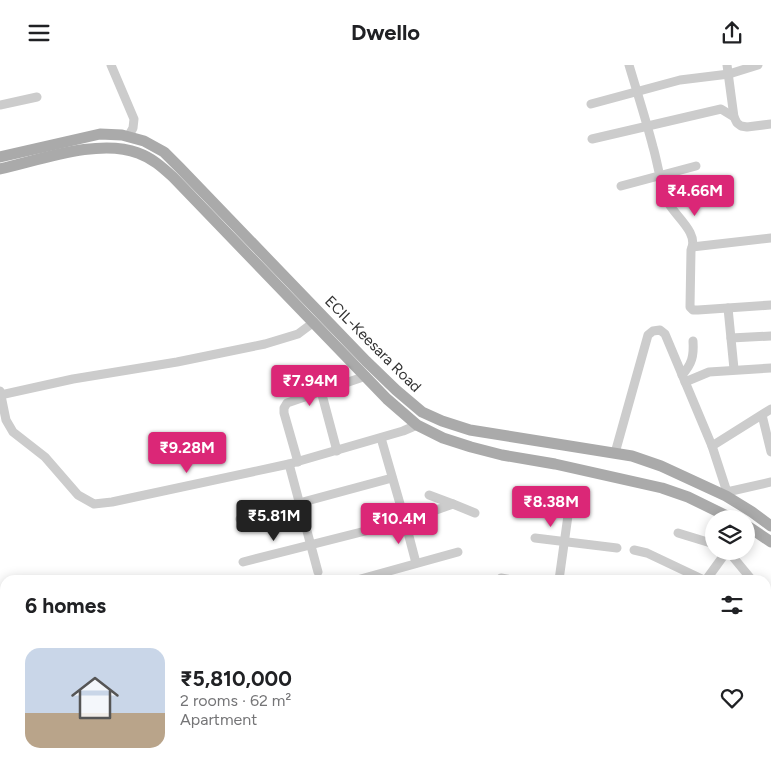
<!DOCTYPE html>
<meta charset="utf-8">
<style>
body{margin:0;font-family:Figtree,sans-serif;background:#f2f2f2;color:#202124;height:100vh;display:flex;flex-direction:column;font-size:19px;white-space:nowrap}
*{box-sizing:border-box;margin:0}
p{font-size:16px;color:#757577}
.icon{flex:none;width:28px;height:28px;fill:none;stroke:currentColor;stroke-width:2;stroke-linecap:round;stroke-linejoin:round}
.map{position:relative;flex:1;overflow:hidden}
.side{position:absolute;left:0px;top:510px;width:771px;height:196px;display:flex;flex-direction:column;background:#fff;border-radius:15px 15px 0 0;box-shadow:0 2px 12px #0003}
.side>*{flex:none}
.fabs{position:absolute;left:705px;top:445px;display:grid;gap:10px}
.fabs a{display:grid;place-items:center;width:50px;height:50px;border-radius:50%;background:#fff;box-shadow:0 2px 12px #0003;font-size:25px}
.price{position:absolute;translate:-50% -42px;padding:0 11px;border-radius:5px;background:#db2777;color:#fff;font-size:16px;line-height:32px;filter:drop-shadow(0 1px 2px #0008)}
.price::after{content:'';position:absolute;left:50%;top:30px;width:15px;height:11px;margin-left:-8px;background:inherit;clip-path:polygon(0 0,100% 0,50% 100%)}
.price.active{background:#222;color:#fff}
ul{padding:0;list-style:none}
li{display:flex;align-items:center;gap:15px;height:125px;padding:0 25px}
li+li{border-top:1px solid #e0e0e0}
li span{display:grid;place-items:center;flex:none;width:140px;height:100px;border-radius:15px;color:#555}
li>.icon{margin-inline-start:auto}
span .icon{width:60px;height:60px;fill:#fffc;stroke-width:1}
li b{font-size:21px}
h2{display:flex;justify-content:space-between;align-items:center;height:60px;padding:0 25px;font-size:21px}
header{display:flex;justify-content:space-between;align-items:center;height:65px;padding:0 25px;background:#fff;font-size:22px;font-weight:700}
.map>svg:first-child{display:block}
</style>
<header><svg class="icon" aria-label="menu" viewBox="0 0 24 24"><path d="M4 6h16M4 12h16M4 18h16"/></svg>Dwello<svg class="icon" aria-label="share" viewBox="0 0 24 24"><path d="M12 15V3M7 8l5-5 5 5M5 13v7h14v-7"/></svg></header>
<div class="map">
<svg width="771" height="706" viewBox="0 0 771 706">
<rect width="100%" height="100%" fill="#fff"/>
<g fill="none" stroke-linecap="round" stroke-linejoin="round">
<g stroke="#ccc" stroke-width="9">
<path d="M111 0 134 54 133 63 128 72"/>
<path d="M629 0C637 27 646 55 653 82 658 99 660 118 667 135 672 149 700 167 691 185L690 242 693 245H698L771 240"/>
<path d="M727 0 734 52"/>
<path d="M591 39 680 15 729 9 758 0"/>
<path d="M0 40 37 32"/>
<path d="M592 74 721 44 734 52 737 58 741 61 747 62 771 59"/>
<path d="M621 121 696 101"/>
<path d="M692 182 771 173"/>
<path d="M728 243 734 304"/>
<path d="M731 273 771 271"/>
<path d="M682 310C692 299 694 291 693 276"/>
<path d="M685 317 709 307 771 303"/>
<path d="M0 326 6 355 13 367 45 392 78 430 94 439 112 437 289 399 403 366 417 360"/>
<path d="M321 326 337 386"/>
<path d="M0 330 73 314 177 297 265 279 298 269 314 257"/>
<path d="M762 350 771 387"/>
<path d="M712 381 771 344"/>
<path d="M615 388 648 270 653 266 660 265 665 269 712 381 727 427"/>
<path d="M298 397 284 348V343L287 338 366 311"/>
<path d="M289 399 318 507"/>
<path d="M429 430 453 439"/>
<path d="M726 431 727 427 771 417"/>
<path d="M240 454 392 413"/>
<path d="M678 468 714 479"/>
<path d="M535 473 617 483"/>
<path d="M634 485 647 488 704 515"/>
<path d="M728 486 752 515"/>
<path d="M243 497 405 456 381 373"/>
<path d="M416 498 405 456 453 439 475 448"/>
<path d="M501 513 512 515"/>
<path d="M357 515 458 487"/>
<path d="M559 515 571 429"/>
<path d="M706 515 727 486"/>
<path d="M766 533 771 540"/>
<path d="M766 600 771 599"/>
<path d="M766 648 771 647"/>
<path d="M766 671H771"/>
<path d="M569 701 570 706"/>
<path d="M650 701 651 706"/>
<path d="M703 701 704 706"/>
<path d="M532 706 535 701"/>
<path d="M668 706 683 701"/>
</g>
<g stroke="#aaa" stroke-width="11">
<path d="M0 92 100 69 122 70 144 76 164 87 180 103 366 296 396 325 422 347 442 356 470 365 632 391 661 401 726 431 752 447 771 461"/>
<path d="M0 104C40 95 99 73 138 88 152 93 162 102 173 112L387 334 417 360 443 373 471 382 502 390 555 399 662 423 688 432 733 454"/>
<path d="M746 460 771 477"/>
</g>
</g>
<g text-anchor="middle" stroke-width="5" stroke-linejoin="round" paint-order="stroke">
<g font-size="15" fill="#323232" stroke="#fff">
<text transform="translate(373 279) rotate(45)" y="5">ECIL-Keesara Road</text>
</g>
</g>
</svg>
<div class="fabs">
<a><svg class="icon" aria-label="layers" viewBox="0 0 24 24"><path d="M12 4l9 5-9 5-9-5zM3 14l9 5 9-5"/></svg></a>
</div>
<b class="price" style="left:695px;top:152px">₹4.66M</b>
<b class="price" style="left:310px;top:342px">₹7.94M</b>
<b class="price" style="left:187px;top:409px">₹9.28M</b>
<b class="price" style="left:551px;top:463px">₹8.38M</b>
<b class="price active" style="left:274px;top:477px">₹5.81M</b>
<b class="price" style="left:399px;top:480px">₹10.4M</b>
<section class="side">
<h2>6 homes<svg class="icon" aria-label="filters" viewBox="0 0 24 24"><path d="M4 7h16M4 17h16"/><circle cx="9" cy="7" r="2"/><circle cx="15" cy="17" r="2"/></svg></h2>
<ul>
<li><span style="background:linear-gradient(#c9d6e8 65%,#b9a48a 0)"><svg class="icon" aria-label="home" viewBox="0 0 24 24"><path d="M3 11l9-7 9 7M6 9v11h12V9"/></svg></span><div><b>₹5,810,000</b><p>2 rooms · 62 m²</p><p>Apartment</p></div><svg class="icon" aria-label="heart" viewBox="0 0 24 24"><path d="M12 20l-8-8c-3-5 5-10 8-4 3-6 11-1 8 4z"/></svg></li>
</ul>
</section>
</div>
